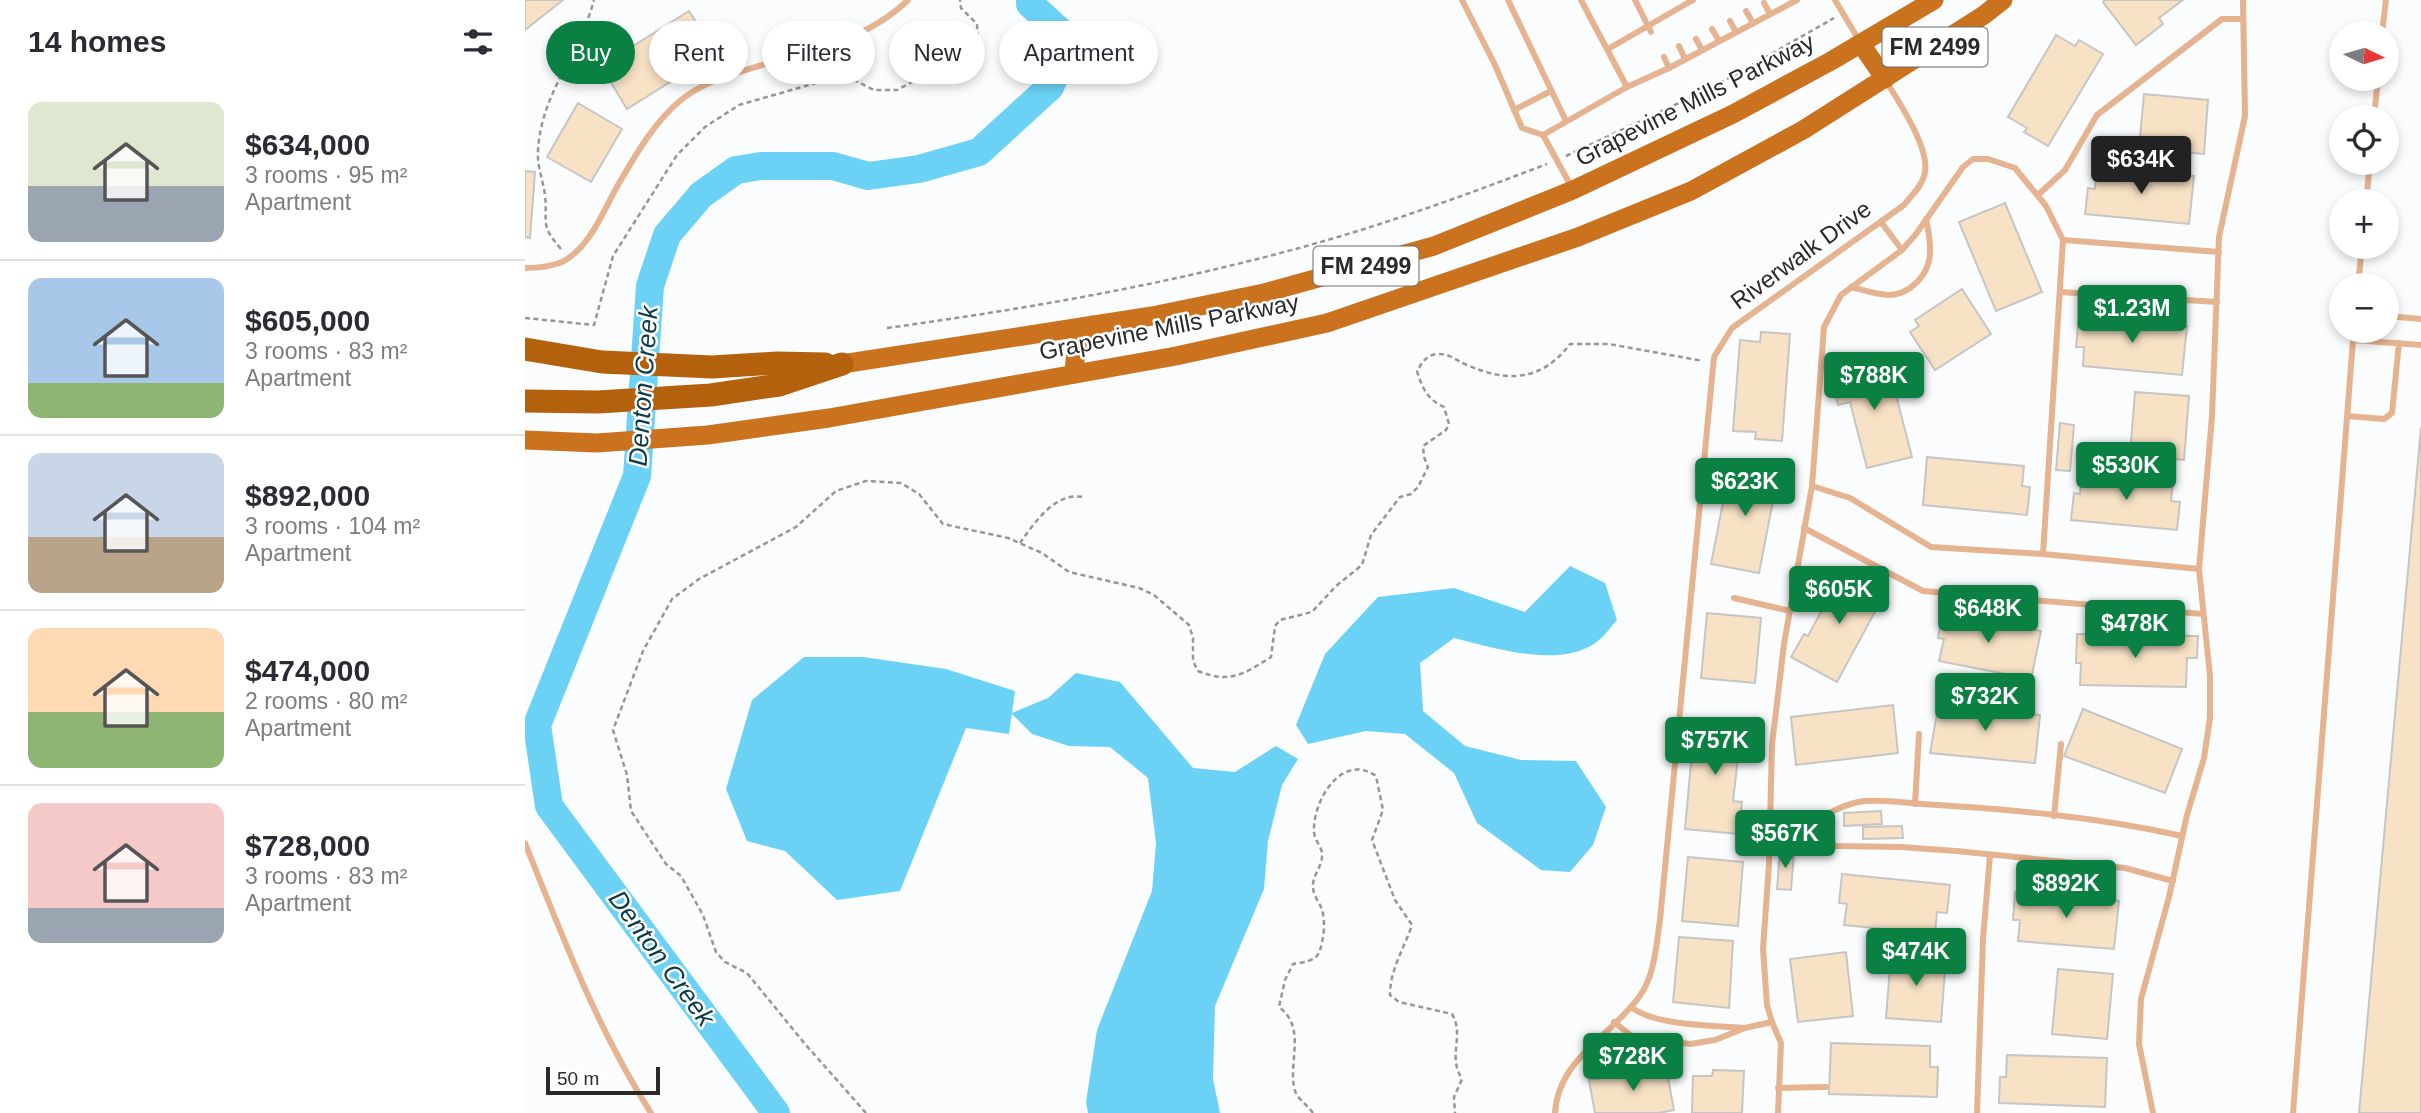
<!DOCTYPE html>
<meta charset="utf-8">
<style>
body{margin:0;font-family:Arial,sans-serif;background:#f7f7f7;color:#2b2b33;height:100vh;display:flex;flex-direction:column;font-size:26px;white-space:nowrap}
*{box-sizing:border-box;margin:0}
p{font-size:23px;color:#7c7c81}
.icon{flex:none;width:38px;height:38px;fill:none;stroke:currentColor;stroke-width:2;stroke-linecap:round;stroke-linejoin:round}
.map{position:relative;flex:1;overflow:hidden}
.sheet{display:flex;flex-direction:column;background:#fff;width:525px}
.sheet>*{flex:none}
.banner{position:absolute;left:21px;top:21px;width:665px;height:63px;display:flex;gap:14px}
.needle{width:46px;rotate:95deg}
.controls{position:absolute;left:1804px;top:21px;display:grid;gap:14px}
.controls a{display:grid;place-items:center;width:70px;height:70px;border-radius:50%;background:#fff;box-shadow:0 4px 10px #0003;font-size:35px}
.scale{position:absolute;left:21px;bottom:18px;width:114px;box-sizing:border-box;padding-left:7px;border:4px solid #2a2a2b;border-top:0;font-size:19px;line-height:24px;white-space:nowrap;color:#2a2a2b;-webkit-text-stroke:5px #fff;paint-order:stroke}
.price{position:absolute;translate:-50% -60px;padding:0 16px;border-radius:7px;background:#0b8043;color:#fff;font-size:23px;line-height:46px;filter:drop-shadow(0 2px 4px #0008)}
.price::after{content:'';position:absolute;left:50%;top:42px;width:21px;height:16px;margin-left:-10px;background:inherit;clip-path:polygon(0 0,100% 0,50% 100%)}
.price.on{background:#222;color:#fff}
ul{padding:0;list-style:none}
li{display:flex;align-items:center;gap:21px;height:175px;padding:0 28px}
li+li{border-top:2px solid #e1e1e2}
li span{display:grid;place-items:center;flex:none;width:196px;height:140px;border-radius:14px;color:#555}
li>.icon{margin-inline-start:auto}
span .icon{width:84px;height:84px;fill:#fffc;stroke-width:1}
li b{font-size:30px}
h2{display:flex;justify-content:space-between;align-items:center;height:84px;padding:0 28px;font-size:30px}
.chip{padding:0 24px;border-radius:32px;background:#fff;box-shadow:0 4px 10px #0003;font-size:24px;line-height:63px}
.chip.on{background:#0b8043;color:#fff}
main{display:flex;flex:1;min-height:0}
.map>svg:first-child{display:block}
</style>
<main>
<section class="sheet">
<h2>14 homes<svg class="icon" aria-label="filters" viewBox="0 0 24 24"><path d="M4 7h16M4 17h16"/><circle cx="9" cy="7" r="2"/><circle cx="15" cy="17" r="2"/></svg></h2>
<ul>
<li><span style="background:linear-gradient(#dfe7d0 60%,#9aa5b1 0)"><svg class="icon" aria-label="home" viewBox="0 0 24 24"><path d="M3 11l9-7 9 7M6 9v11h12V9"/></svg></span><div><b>$634,000</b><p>3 rooms · 95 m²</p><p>Apartment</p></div></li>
<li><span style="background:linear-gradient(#a9c7e8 75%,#8fb573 0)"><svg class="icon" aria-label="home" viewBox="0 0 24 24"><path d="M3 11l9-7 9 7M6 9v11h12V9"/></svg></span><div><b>$605,000</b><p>3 rooms · 83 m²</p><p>Apartment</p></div></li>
<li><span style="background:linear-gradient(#c9d6e8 60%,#b9a48a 0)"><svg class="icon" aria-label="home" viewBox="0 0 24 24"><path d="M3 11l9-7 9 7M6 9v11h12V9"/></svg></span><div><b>$892,000</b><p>3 rooms · 104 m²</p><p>Apartment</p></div></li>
<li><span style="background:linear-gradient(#ffd9b3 60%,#8fb573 0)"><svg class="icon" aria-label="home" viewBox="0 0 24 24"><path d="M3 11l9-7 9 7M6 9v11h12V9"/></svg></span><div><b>$474,000</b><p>2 rooms · 80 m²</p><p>Apartment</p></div></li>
<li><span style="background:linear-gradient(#f6c9c9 75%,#9aa5b1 0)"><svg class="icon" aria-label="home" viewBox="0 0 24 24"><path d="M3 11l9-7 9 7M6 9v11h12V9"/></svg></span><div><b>$728,000</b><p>3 rooms · 83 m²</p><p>Apartment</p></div></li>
</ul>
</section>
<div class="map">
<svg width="1896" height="1113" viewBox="0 0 1896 1113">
<rect width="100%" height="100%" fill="#fbfcfe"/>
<g fill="#6bd2f6">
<path d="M1045 566 1080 583 1092 620C1085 628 1078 638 1069 644 1031 668 970 648 929 638L895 663 898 711 940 746 996 760 1051 761 1081 807 1068 845 1045 872 1016 870 952 823 929 773 880 734 841 731 783 744 771 725 800 654 853 597 929 588 1000 612Z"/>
<path d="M279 657H338L421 669 490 691 487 713 523 698 551 673 595 682 668 768 710 772 751 746 773 759 757 785 743 841 739 889 690 1006 688 1079 695 1113H563L561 1102 572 1030 627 891 631 843 623 778 585 747 544 746 507 734 487 714 484 734 441 728 375 891 312 900 260 851 222 841 201 789 227 700Z"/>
</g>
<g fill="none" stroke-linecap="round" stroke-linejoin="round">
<path stroke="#6bd2f6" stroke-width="28" d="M251 1113 24 806 12 725 112 476 125 286 142 235 176 195 211 170 236 166H308L343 176 394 169 454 152 525 87 539 55 538 34 505 4V0"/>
</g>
<g fill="#f7e2c6" stroke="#c7c5c4" stroke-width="2">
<path d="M0 0H38L0 30Z"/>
<path d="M1580 0H1658L1634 18 1638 24 1611 45 1578 2Z"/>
<path d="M164 11 191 53 102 109 76 66Z"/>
<path d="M1531 35 1550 46 1554 40 1578 54 1523 146 1499 132 1502 128 1483 117Z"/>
<path d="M1619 94 1683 100 1679 154 1614 148Z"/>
<path d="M53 103 97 129 66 182 22 157Z"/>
<path d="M1571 167 1669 176 1664 224 1560 214 1563 188 1570 189Z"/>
<path d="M0 171 10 172 5 238 0 237Z"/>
<path d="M1480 203 1517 292 1471 311 1434 222Z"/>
<path d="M1437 289 1466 334 1410 370 1385 332 1394 326 1390 320Z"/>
<path d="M1554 316 1662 326 1657 375 1558 366 1559 347H1551Z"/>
<path d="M1236 332 1265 334 1257 441 1230 439 1231 432 1208 431 1215 340 1235 342Z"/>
<path d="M1362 360 1387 457 1342 468 1325 402 1313 405 1305 374Z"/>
<path d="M1610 392 1664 396 1659 460 1605 455Z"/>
<path d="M1535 423 1549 425 1545 471 1531 470Z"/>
<path d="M1896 427V1113H1834Z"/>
<path d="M1402 457 1499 466 1497 486 1505 487 1502 515 1398 505Z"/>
<path d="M1226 465 1254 470 1234 573 1186 564 1205 467 1225 471Z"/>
<path d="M1557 473 1648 481 1646 501 1655 502 1652 530 1546 520 1549 493 1555 494Z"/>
<path d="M1320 567 1343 580 1340 587 1358 597 1312 682 1266 657 1279 634 1283 636Z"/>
<path d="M1418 611 1516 631 1506 679 1414 661 1419 639 1413 638Z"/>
<path d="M1182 613 1236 618 1230 683 1176 678Z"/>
<path d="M1552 634 1673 636 1672 658H1662L1661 687 1555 685 1556 663H1551Z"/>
<path d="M1414 702 1515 715 1510 763 1405 753Z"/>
<path d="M1368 705 1373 753 1271 765 1266 717Z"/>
<path d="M1558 709 1657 749 1640 793 1539 756Z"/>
<path d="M1170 719 1224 725 1220 759 1213 758 1208 801 1217 802 1214 834 1160 829Z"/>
<path d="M1356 811 1357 824 1319 826V813Z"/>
<path d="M1377 826 1378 838 1338 839V827Z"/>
<path d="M1255 850 1269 852 1266 890 1252 889Z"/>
<path d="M1163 857 1218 862 1213 926 1157 921Z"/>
<path d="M1317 874 1425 885 1422 913 1412 912 1410 934 1319 925 1322 904 1314 903Z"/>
<path d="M1490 892 1594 901 1589 949 1493 941 1495 920H1488Z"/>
<path d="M1154 937 1208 941 1204 1008 1148 1002Z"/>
<path d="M1321 952 1328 1016 1273 1022 1265 959Z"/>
<path d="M1366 954 1421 958 1416 1022 1361 1018Z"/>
<path d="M1533 969 1588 974 1582 1039 1527 1034Z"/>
<path d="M1306 1043 1405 1046V1067H1413L1412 1097 1304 1094Z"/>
<path d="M1482 1055 1582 1058 1580 1107 1474 1103 1475 1077H1481Z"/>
<path d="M1141 1067 1149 1110 1134 1113H1070L1064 1080Z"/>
<path d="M1188 1070 1219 1071 1217 1113H1167L1168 1076H1187Z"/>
</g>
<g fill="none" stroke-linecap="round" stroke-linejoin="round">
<g stroke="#969698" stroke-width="2.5" stroke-dasharray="5 3.5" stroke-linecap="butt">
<path d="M1041 156 1190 86 1309 18"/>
<path d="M36 249C14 223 23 225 20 195 18 180 12 166 13 152 15 95 55 53 69 0"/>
<path d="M0 318 69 325 88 256 152 155 180 127 214 105 312 77 331 81 349 90H372L434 57 453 41 452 24 436 8 435 0"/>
<path d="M362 328C507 308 651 283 792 243 870 221 946 193 1022 164"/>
<path d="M495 543C510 522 530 492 558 497"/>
<path d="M341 1113 280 1044 222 973 200 962 191 952 178 915 156 876 141 864 106 811 102 775 88 730 118 651 147 599 174 579 271 527 311 491 341 481 376 483 394 494 418 524 483 538 517 553 544 572 614 588 629 595 664 625 668 638V661L673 671C705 684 719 674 746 657L750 626 755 620 787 612 811 586 837 565 846 535 875 497 886 494 893 487 903 467 899 457 898 446 921 430 924 424 919 407C903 400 897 388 892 371 897 363 901 355 912 354 925 353 931 361 942 365 983 383 1017 381 1045 344H1084L1178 361"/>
<path d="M788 1113C782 1104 771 1099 769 1087 764 1060 781 1027 754 1007L760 980 768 964C778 962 792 962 795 950 799 938 801 920 796 907 793 901 788 894 788 887 787 876 797 867 797 856 798 847 789 841 789 831 788 800 817 752 851 776L858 810 847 840 870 900 887 925C879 949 865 969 865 995L874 1002 927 1014C940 1036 922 1055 937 1079L929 1097 930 1113"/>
</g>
<g stroke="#e5b38f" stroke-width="6">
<path d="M937 0 970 65 997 128 1018 135 1047 188"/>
<path d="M983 0 1041 121"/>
<path d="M1056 0 1102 87"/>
<path d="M1110 0 1126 32"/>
<path d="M1310 0 1335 42"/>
<path d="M1239 3 1245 14"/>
<path d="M1221 11 1228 23"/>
<path d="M1205 21 1211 32"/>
<path d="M1187 29 1194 41"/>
<path d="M1857 33 1861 0"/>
<path d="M1171 39 1177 50"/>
<path d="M1154 46 1160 59"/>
<path d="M1083 49 1168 0"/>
<path d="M1139 57 1144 68"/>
<path d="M989 110 1026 91"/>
<path d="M1849 117 1853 79"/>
<path d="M1018 135 1102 87 1144 68 1272 0"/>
<path d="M1513 195 1540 170 1572 115 1697 19H1718"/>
<path d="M1841 201 1845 163"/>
<path d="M1538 240 1694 252"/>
<path d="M1377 250 1391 234 1438 167 1448 159H1463L1490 168 1521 206 1538 240 1518 554"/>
<path d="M0 268C12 268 25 267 37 262 65 248 78 211 93 185 110 156 129 122 156 100 178 82 207 74 234 66 287 51 343 39 383 0"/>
<path d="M1833 285 1837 247"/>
<path d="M1326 287C1338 290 1352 295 1364 295 1371 295 1379 292 1385 288 1410 270 1407 246 1401 219"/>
<path d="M1536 292 1692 302"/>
<path d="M1862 316 1896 319"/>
<path d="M1829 331 1828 340 1896 345"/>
<path d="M1823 416 1859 419 1867 413 1874 343"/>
<path d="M1287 486 1325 498 1406 547 1518 554 1674 569"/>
<path d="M1279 528 1398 591 1678 614"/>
<path d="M1209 598 1265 611"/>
<path d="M1390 804 1394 734"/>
<path d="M1529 816 1536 744"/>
<path d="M1244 828 1277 832C1295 818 1311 807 1333 802 1351 798 1379 803 1397 804 1484 809 1573 817 1657 836"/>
<path d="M1277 832 1311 846 1376 847 1431 851 1600 868 1648 881"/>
<path d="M0 843C37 935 72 1029 126 1113"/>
<path d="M1106 1007C1130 1026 1188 1025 1218 1028"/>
<path d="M1089 1022 1108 1037 1165 1044 1190 1040 1220 1028 1247 1022 1256 1043 1253 1113"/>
<path d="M1247 1022 1242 1005 1238 949 1244 864 1247 745 1259 644 1287 486 1299 327 1316 295 1377 250 1356 222"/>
<path d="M1253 1088 1301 1087"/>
<path d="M1030 1113C1033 1059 1086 1036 1114 997 1130 975 1131 946 1135 920L1189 357 1207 328 1379 205C1387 195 1398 185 1400 172 1404 147 1374 102 1361 81"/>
<path d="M1452 1113 1458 939 1465 855"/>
<path d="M1628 1113 1614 1044 1616 999 1644 897 1662 815 1679 758 1685 718V676L1674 569 1687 416 1694 237 1720 116 1718 0"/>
<path d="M1768 1113 1828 340"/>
</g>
<g stroke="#cb721e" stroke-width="19">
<path d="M1336 44 1360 79"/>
<path d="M317 364 627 316 739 293 909 246 1048 190 1208 114 1306 61 1409 0"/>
<path d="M549 374 551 348 567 325"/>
<path d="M0 440 72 443 183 435 304 418 651 356 802 323 1053 237 1166 191 1278 130 1459 15 1478 0"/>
</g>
<g stroke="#b3610d" stroke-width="23">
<path d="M0 349 77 362 187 367 252 363 300 364"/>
<path d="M0 401 73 402 186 395 254 385 317 364"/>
</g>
</g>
<g text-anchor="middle" stroke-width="5" stroke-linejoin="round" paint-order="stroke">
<g fill="#fff" stroke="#6a6a6b" stroke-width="2">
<rect x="1357.5" y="27.5" width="105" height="39" rx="5"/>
<rect x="788.5" y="246.5" width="105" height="39" rx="5"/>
</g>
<g font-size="23" font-weight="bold" fill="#2a2a2b">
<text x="1410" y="55">FM 2499</text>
<text x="841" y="274">FM 2499</text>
</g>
<g font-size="24" fill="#2a2a2b" stroke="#fff">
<text transform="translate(1170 100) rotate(-27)" y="8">Grapevine Mills Parkway</text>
<text transform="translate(1276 255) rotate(-36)" y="8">Riverwalk Drive</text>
<text transform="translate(644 327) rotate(-11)" y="8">Grapevine Mills Parkway</text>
</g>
<g font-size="26" font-style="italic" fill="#083a48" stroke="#fff">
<text transform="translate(118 386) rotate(-86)" y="9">Denton Creek</text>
<text transform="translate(137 958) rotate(54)" y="9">Denton Creek</text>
</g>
</g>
</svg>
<div class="controls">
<a><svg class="needle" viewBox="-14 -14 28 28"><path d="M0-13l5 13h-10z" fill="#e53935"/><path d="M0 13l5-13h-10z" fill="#7c7c81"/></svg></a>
<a><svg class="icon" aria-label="locate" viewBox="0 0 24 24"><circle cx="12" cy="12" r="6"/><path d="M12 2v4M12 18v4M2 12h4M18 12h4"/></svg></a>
<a>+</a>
<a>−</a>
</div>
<div class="scale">50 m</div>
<b class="price on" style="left:1616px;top:196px">$634K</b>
<b class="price" style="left:1607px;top:345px">$1.23M</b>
<b class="price" style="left:1349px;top:412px">$788K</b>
<b class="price" style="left:1601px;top:502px">$530K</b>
<b class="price" style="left:1220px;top:518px">$623K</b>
<b class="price" style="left:1314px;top:626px">$605K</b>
<b class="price" style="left:1463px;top:645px">$648K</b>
<b class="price" style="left:1610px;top:660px">$478K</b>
<b class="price" style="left:1460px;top:733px">$732K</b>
<b class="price" style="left:1190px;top:777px">$757K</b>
<b class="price" style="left:1260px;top:870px">$567K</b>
<b class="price" style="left:1541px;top:920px">$892K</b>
<b class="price" style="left:1391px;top:988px">$474K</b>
<b class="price" style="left:1108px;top:1093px">$728K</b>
<div class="banner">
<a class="chip on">Buy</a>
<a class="chip">Rent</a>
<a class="chip">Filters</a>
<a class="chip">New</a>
<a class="chip">Apartment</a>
</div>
</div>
</main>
